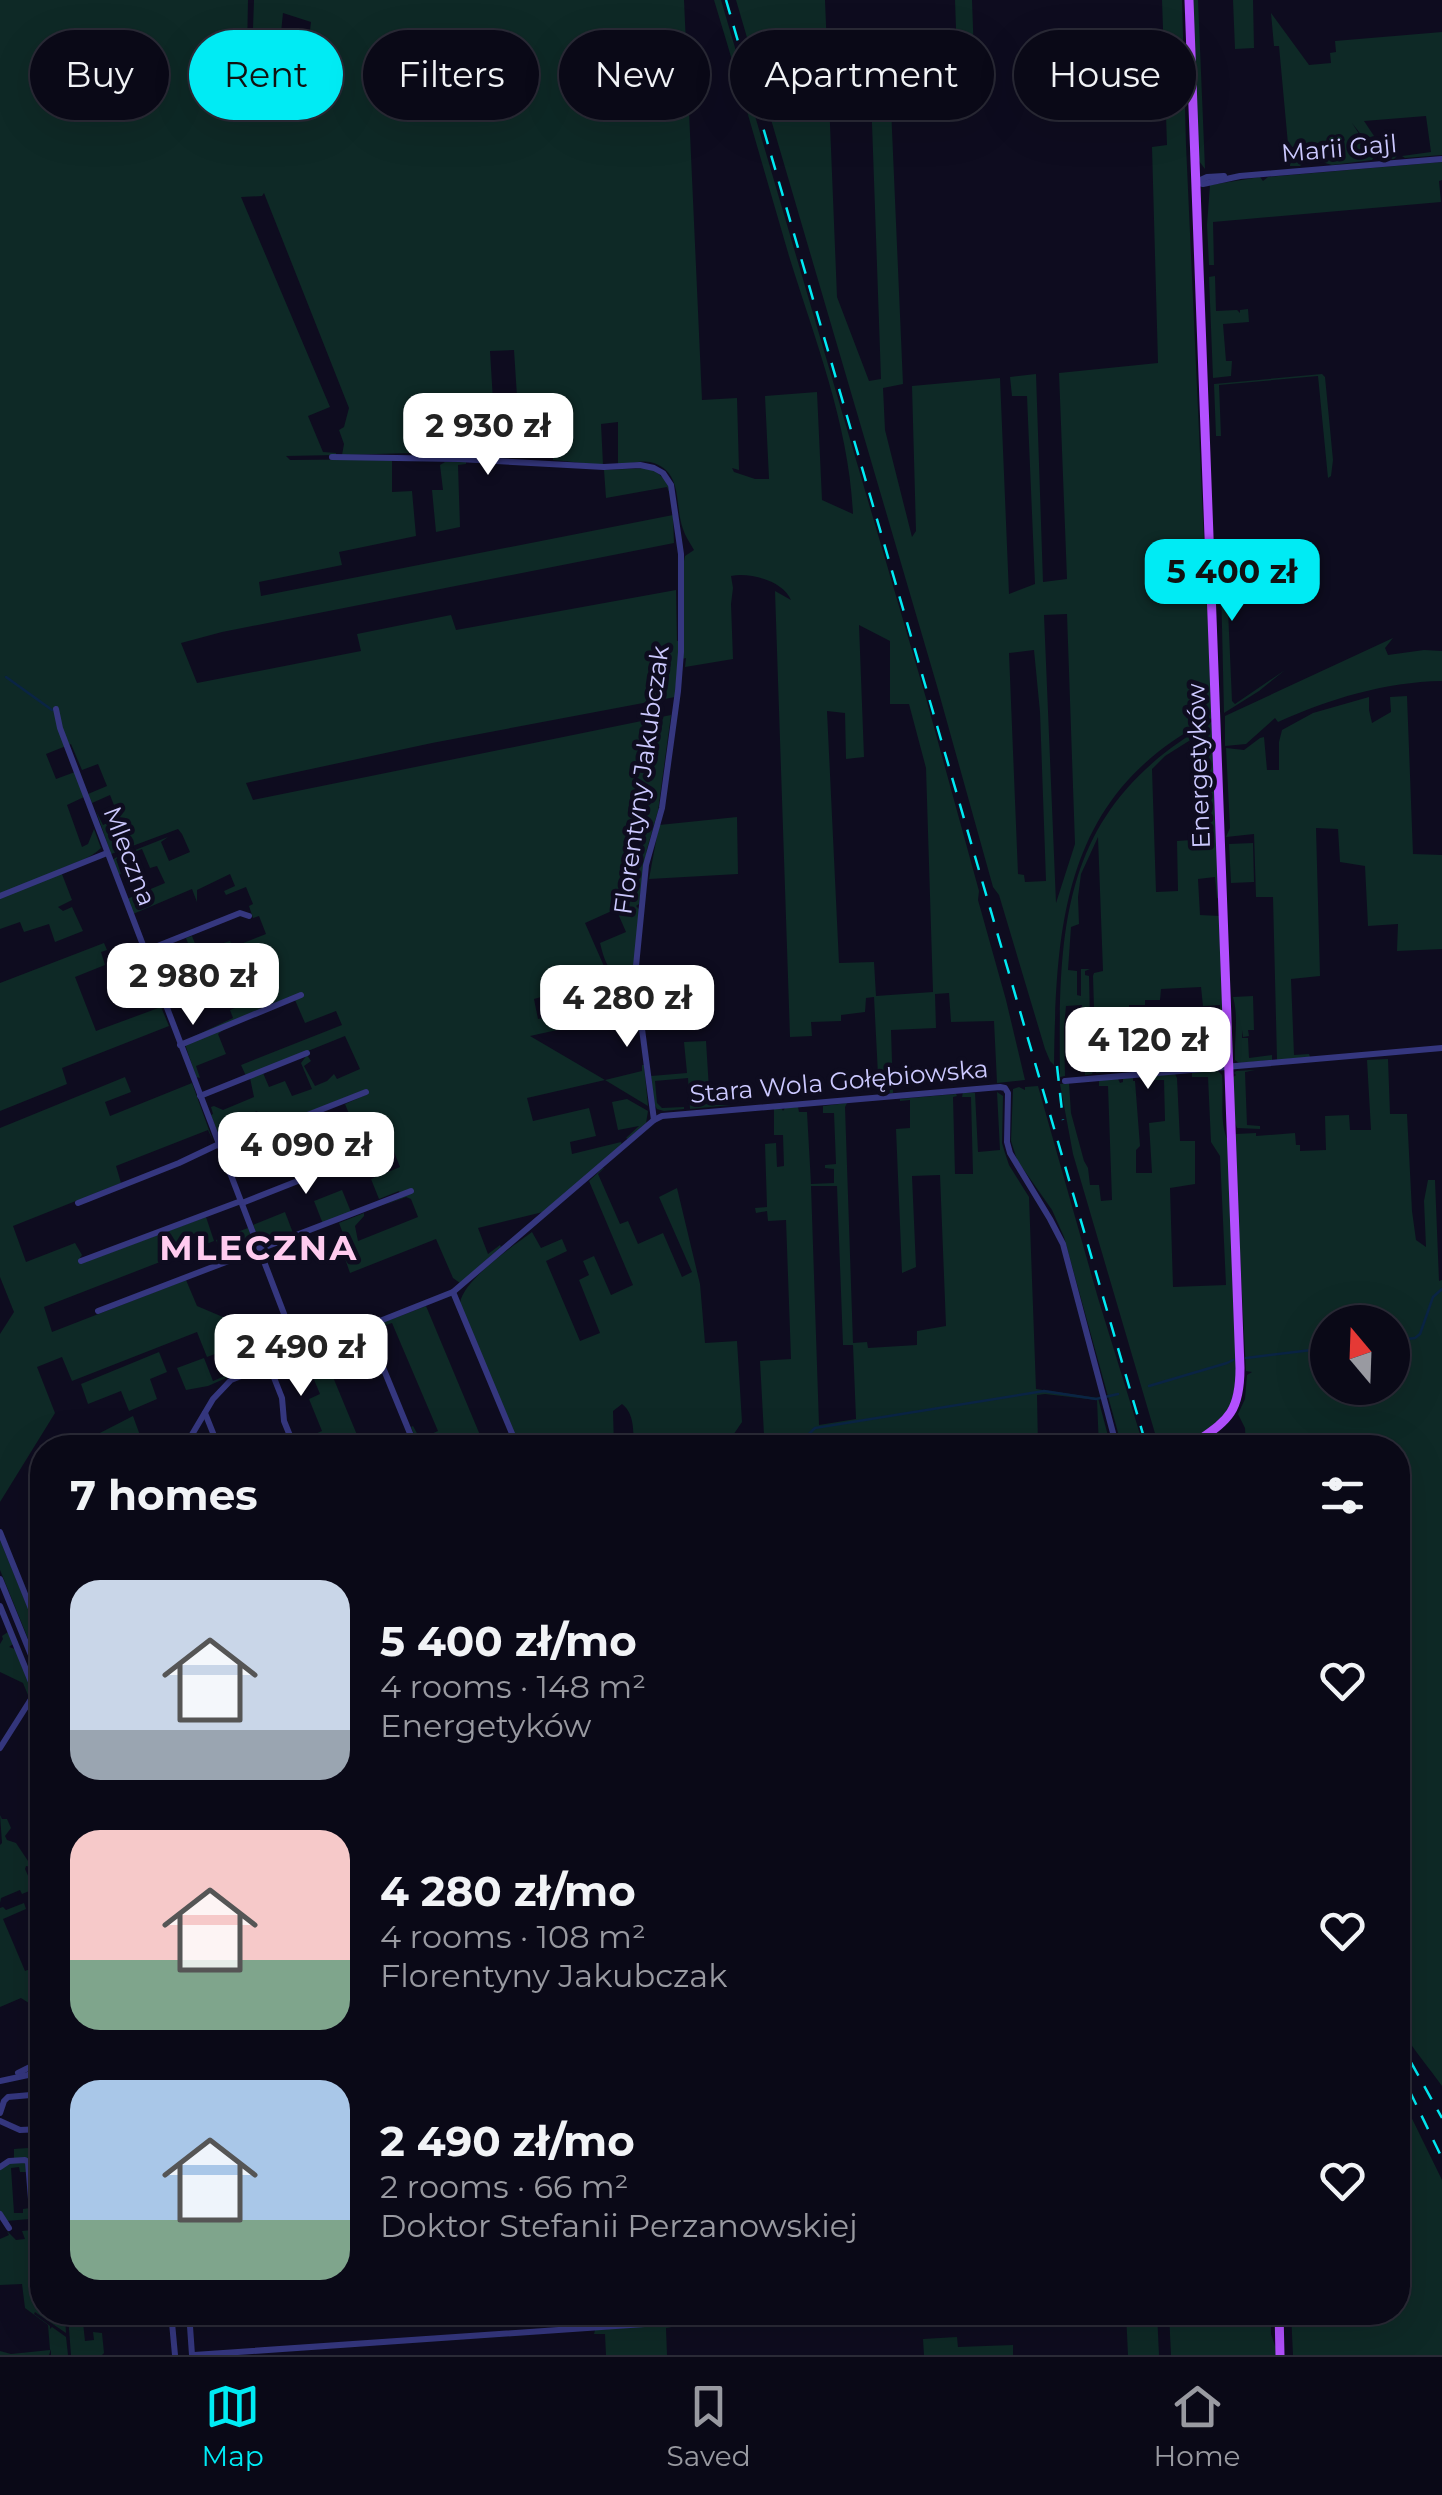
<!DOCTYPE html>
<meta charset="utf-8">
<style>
body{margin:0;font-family:Montserrat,sans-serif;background:#131220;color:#f1f3f6;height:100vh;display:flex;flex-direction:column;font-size:38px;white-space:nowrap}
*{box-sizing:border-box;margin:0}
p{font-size:32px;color:#999aa1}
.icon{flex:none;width:55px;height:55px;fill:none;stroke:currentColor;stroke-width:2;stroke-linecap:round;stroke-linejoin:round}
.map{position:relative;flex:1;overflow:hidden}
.drawer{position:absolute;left:30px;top:1435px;width:1380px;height:890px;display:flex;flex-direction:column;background:#0a0917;border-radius:40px;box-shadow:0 10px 40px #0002,0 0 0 2px #2a2a36}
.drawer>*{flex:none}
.guide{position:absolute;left:30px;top:30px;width:1382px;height:90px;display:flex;gap:20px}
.needle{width:65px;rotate:341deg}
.fabs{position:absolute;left:1310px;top:1305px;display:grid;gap:20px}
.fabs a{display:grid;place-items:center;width:100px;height:100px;border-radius:50%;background:#0a0917;box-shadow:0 10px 40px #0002,0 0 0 2px #2a2a36;font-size:50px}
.price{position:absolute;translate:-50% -85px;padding:0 22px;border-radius:20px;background:#fff;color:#222;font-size:32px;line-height:65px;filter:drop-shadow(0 2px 5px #0008)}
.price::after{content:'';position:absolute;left:50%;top:60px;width:30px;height:22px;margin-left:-15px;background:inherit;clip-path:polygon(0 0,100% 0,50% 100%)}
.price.current{background:#00ebf4;color:#111}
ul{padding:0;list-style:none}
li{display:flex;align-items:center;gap:30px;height:250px;padding:0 40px}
li span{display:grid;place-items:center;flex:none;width:280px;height:200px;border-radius:30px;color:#555}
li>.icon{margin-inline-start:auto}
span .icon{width:120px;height:120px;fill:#fffc;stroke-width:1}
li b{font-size:42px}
h2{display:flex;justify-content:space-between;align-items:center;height:120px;padding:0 40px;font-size:42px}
.pill{padding:0 35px;border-radius:45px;background:#0a0917;box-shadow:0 10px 40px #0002,0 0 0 2px #2a2a36;font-size:35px;line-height:90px}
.pill.current{background:#00ebf4;color:#111}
.dock{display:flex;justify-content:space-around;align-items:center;height:140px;border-top:2px solid #2a2a36;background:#0a0917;font-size:28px;color:#999aa1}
.dock a{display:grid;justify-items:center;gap:5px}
.dock .current{color:#00ebf4}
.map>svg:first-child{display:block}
</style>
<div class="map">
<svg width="1442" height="2355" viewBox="0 0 1442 2355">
<rect width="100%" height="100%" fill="#0e0c1f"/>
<g fill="#0e2926" fill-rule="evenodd">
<path d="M0 0H248L247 51 244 66 258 83H264L268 30 253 28 254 0H684L702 400 737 398 739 470 732 468 734 472 755 479H769L765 396 817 392 822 500 853 514C849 425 815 340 789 256 764 171 740 85 714 0H721L926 698 979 891 978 900 1006 1000 1025 1080 997 1083 994 1021 951 1022 949 993 935 994 936 1028 891 1030 893 1093 879 1094 874 997 866 998 865 1012 841 1015V1021L811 1022 812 1036 790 1037 775 591 791 600C783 581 750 572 731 576L733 588 731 604 733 659 685 667 686 658 678 660 675 697 432 743 246 783 253 800 671 715 658 811 647 849 639 904 636 906 639 909 634 970C609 981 605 962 600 943L626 932 616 909 585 923 607 973 605 978 548 990V995L534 999 538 1019 602 1005 598 983 630 978 635 985 641 1030 635 1032 634 1013 530 1036 605 1080 642 1071V1065H644L648 1106 605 1080 527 1098 533 1121 589 1108 596 1136 570 1142 572 1154 621 1142 622 1145 543 1212 478 1228 488 1254 500 1245 501 1247 460 1283 453 1278 436 1239 350 1273 341 1247 347 1244 339 1223 364 1213V1216L355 1226 358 1241 418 1217 411 1199 406 1197 382 1206 401 1198 399 1191 379 1199 371 1179 400 1167 391 1144 359 1156 350 1135 356 1131 345 1104 368 1094 367 1089 265 1129 257 1111 219 1126 222 1136H219L211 1115 213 1114 211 1107 214 1106 223 1110 254 1097 250 1078 263 1073 269 1087 285 1081 292 1096 312 1089 301 1063 307 1055 311 1061 304 1066 315 1086 327 1081 334 1074 337 1079 360 1069 345 1036 246 1076 241 1065 342 1025 336 1011 305 1023 295 1000 226 1028 218 1034 226 1054 196 1066 200 1078 196 1077 184 1041 233 1018 230 1010 235 1008 233 1000 236 998 228 980 167 1004 163 992 195 978 189 964 195 962 186 938 192 936 198 951 230 941 233 947 266 934 259 916 253 918 249 906 253 904 246 887 226 895 224 891 235 886 230 874 197 890V902L192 889 133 914 127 899 165 883 157 866 150 868 142 849 116 859 121 874 118 875 113 860 115 858 168 837 161 842 169 861 190 852 182 834 178 829 111 854 96 811 103 825 119 818 110 795 92 803 88 794 107 786 98 764 82 770 71 744 46 754 56 779 75 772 84 797 67 805 82 847 88 844 94 829 101 848C91 858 75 863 60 869L72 900 58 907 63 911 72 907 83 931 55 942 49 924 24 932 20 922 0 929ZM283 13 311 22 301 109 274 101ZM264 193 349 408 344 427 339 430 344 444 342 455 411 453 412 421 434 422 435 454 465 456 466 408 492 407 495 458H513L512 400 493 401 490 351 514 350 518 412H551L553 460 603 465 601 424 618 422V465C628 464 641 460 650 462 684 470 674 505 683 529 685 536 690 543 694 550L685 556 684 561 682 641H677L676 590 456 630 451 615 357 634 361 651 197 683 181 643 222 632 674 543 673 515 261 596 259 582 342 565 339 552 416 536 412 491 392 492V459L290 460 286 456 336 455V453L323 452 308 416 330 407 241 197 262 196ZM859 625 890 641V704H909L926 768 933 992 876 996 874 962 839 963 827 711 845 713 846 759 864 757Z"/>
<path d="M736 0H825L837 297 869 381 881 379 869 38H888L903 384 883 388 885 430 912 537 916 531 912 386 1000 378 1009 594 1035 584 1027 396H1012L1010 377 1036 374 1043 582 1067 579 1059 373 1158 363 1152 147 1167 145 1162 0H1182L1186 145 1212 718C1065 792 1056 918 1054 1065L1050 1061 1045 1049 999 895 993 887 937 686ZM1067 614 1075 844 1056 903 1044 615ZM1034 650 1040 712 1046 881 1025 882 1024 875 1018 874 1009 653Z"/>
<path d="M955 0H972L975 84 958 85Z"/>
<path d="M1192 0H1198L1205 169 1199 161Z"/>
<path d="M1233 0H1253L1254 48 1235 49Z"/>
<path d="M1271 13 1309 65 1331 63 1330 53 1336 52 1335 41 1442 32V155L1405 158 1402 156 1431 152 1426 116 1364 121 1388 157 1397 156 1394 159H1380L1352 123 1374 157 1372 160 1332 165 1308 158 1300 166H1290L1279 46H1274Z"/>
<path d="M1442 162V180L1439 181 1441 202 1213 222 1214 265H1209L1207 225 1210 185 1260 177 1263 181 1268 177Z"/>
<path d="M1215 276 1216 311 1237 310 1240 313V310L1248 309 1249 322 1223 324 1226 361H1232L1231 376 1213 378 1209 277Z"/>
<path d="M1322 374 1325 377 1333 460 1331 476 1328 478 1318 376 1219 385 1221 436H1216L1214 384Z"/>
<path d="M445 462H466V464L458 465 460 527 436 532 432 490H443L440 465Z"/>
<path d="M649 468C660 473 669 482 670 494L667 487 606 498 604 470Z"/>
<path d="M1250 582 1253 584 1254 591 1250 585 1227 587 1232 701 1235 704 1285 670 1259 691 1224 713 1221 584Z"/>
<path d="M1393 638 1385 648 1388 655 1424 650 1442 651V681C1385 682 1329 699 1278 722L1275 718 1246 744 1225 746V716Z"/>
<path d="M1407 696 1413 854 1442 855V949L1397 951 1398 924 1368 926 1365 866 1340 862 1338 829 1316 828 1320 976 1291 979 1294 1055 1309 1054 1310 1057 1277 1060 1273 897H1256L1254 834 1226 837 1230 828 1226 748 1244 750 1260 738 1264 737 1267 770H1279V742L1282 730 1313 713 1369 697V710L1372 723 1391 712 1390 697Z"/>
<path d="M1213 721 1219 899 1217 898 1215 877 1198 879 1200 915 1220 916 1224 1055H1221L1220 1005 1203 1006 1201 987 1161 989 1160 1000H1145V1005H1129L1132 1069 1096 1073 1093 976 1094 973 1103 971 1098 837 1081 874 1078 897 1079 924 1071 927 1068 970 1077 971V995L1081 996V969H1090L1085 971V975L1089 976 1091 1067 1093 1071 1092 1074 1085 1075 1082 1005 1066 1006 1064 1028 1065 1076 1060 1077C1058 921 1062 806 1213 721ZM1203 732 1207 839 1177 841 1178 891 1156 892 1152 769 1165 756Z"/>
<path d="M737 817 738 874 649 879 659 825Z"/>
<path d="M1253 843 1254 882 1231 883 1229 844Z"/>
<path d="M104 943 107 950 101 952 105 965 75 977 96 1031 161 1007 169 1026 62 1068 67 1084 0 1111V983Z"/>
<path d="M1253 996 1254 1030H1248L1249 1036 1243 1037 1242 1030V1038H1248L1249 1058 1272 1055V1060L1239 1063 1235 1060C1234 1039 1239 1018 1233 997Z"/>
<path d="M706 1041 710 1105H731L690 1109 688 1078 655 1081 657 1103 662 1108 684 1107V1109L664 1111 657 1109 654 1104 651 1076 687 1073 684 1042Z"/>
<path d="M1388 1059 1390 1114H1407L1412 1211 1416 1240 1426 1247 1424 1201 1428 1180H1435L1439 1281 1442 1280V2086C1427 2065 1410 2046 1398 2023V1448L1246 1447 1245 1428 1238 1414 1245 1399 1247 1375 1252 1372 1246 1371 1234 1137 1236 1134 1256 1133V1136L1295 1133 1296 1145H1300V1151L1326 1150 1325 1116 1349 1115 1350 1130H1371L1367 1060ZM1328 1322H1392V1388H1328Z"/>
<path d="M1217 1070 1222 1075C1224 1099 1219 1122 1228 1141L1237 1385C1236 1390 1235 1396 1233 1401 1226 1419 1187 1447 1169 1447L1168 1445 1159 1447 1073 1154 1060 1084 1069 1083 1071 1113 1084 1161 1088 1168 1090 1185H1099L1101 1201 1112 1200 1108 1086H1099V1080L1118 1079 1120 1083 1123 1082V1078H1133V1081H1135L1140 1146 1136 1150V1173H1152L1149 1123 1165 1121 1164 1080H1151L1152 1076 1175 1074 1177 1078 1180 1141H1195V1184L1170 1188 1173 1287 1226 1285 1220 1156 1211 1142 1208 1077H1192V1072Z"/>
<path d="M1255 1070 1245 1072 1247 1125 1260 1126V1129L1237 1128 1234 1120 1232 1078 1236 1075 1234 1073 1236 1071Z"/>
<path d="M125 1077 131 1092 105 1102 110 1116 192 1083 213 1141 208 1130 116 1166 121 1183 13 1226 26 1262 75 1243 82 1255 80 1258 82 1263 206 1217 214 1241 44 1307 52 1332 186 1280 197 1306 230 1320 241 1344 207 1357 197 1332 72 1381 62 1357 37 1367 55 1413 0 1502V1334L14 1312 0 1277V1128Z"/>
<path d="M1038 1086 1098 1298 1144 1447H1122L1064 1237 1052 1210 1017 1160 1011 1141 1013 1089 1019 1087 1025 1090V1087Z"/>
<path d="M963 1092 975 1093 978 1152 1000 1150 997 1092 1003 1096 1002 1143 1005 1153 1009 1165 1029 1197 1036 1389 1098 1398 1111 1447H1099L1097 1400 1045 1394 1037 1395 1038 1447H964L963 1439 936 1448 755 1447 764 1435 760 1361 791 1359 786 1220 768 1221 767 1211 756 1213 755 1208 767 1207 765 1144 776 1143 777 1167 784 1166 783 1135H774V1109H782L783 1111 785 1108 798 1107 799 1112H807L811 1184 834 1183V1169L825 1168V1165L836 1164 834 1113H823V1106L847 1103 845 1107 853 1343 867 1342 868 1348 917 1345V1331L946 1326 940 1175 912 1176 916 1267 902 1273 896 1129 910 1128V1100L900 1101V1099L956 1094 957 1096 953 1097 955 1174H973L971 1097H962ZM811 1186H837L843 1345H853L856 1419 819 1425Z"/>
<path d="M627 1099 648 1111 646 1123 628 1139 626 1138 639 1126 618 1130 612 1102Z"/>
<path d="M603 1168H604L598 1174 620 1224 628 1221 638 1244 663 1233 682 1277 692 1272 659 1197 677 1188 700 1284 705 1343 737 1341 742 1422 725 1447H634C633 1432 635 1414 622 1404L613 1411 614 1447H520L460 1303C464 1279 512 1247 532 1232L541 1248 562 1239 567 1251 546 1261 580 1341 600 1333 579 1280 589 1275 583 1261 594 1256 611 1295 633 1285 589 1181Z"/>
<path d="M342 1190 351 1212 323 1224 314 1201Z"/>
<path d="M285 1212 293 1233 261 1244 253 1225Z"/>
<path d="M248 1228 255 1246 224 1260 216 1240Z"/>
<path d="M426 1306 485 1447H445L438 1434 417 1442 411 1427 413 1426 420 1439 438 1431 392 1323 375 1329 373 1333 371 1330 372 1327Z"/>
<path d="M159 1352 167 1372 150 1379 157 1399 129 1411 121 1391 88 1404 81 1384Z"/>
<path d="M323 1353 362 1447H300L297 1442 322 1431 309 1399 320 1394 306 1360Z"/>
<path d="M204 1358 213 1381 232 1373 233 1375 208 1386 186 1390 177 1368Z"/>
<path d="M133 1416 142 1441 155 1436 159 1447H98L94 1436Z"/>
<path d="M0 1540 39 1635 29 1641 0 1570Z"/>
<path d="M8 1632 13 1644 9 1647 15 1649 30 1685 28 1695 23 1683 0 1672V1644L3 1639 2 1636Z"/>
<path d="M0 1815 2 1819H7L11 1828 5 1836 7 1840 16 1843 42 1882 31 1867 26 1866 25 1869 34 1889 22 1894 20 1890 1 1898 0 1903V1845L2 1843Z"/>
<path d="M24 1903 26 1909 3 1919 25 1971 33 1968 32 1964 36 1962 40 1972 37 1998 40 2000 36 2003 39 2005 37 2008 21 1998 0 2007V1908L3 1907 6 1910Z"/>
<path d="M1398 2090 1442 2180V2355H1293L1291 2313 1398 2312Z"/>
<path d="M42 2147V2212L40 2214V2210H35L31 2162 14 2158V2149Z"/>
<path d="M20 2162 26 2163 27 2172H20L19 2167 11 2168 14 2213H23V2209L30 2208V2219L6 2221 0 2211V2170L10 2163Z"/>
<path d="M42 2229V2236L28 2238 29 2256 42 2255V2258H30V2261H42V2312L61 2313 62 2316H65L66 2333 35 2312 34 2314 50 2326V2329L52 2327 66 2337 68 2355H51V2349L49 2355H0V2351L11 2354 50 2350 48 2325 25 2308 22 2284 0 2285V2239L9 2235 7 2231 16 2240 25 2239 22 2231Z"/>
<path d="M1222 2312 1223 2315 1271 2313V2334L1275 2346 1277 2347V2355H1171L1169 2313Z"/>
<path d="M74 2313H82L85 2341 94 2340 93 2332 102 2333 104 2353 102 2355H71L68 2316H74Z"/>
<path d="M1126 2313H1157L1159 2355H1128Z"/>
<path d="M677 2324 678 2326 666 2328 667 2355H606L605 2334H594L595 2330Z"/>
<path d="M957 2337 958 2347 1013 2345V2355H924L923 2339Z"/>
</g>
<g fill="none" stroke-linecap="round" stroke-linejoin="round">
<g stroke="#0a2444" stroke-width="2.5">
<path d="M6 677 52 710"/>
<path d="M1392 1341 1415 1338 1420 1334 1433 1297 1442 1289"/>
<path d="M1246 1358 1328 1348"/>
<path d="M1149 1386 1227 1363 1233 1360"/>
<path d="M795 1448 815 1428 1044 1391 1096 1399 1118 1394"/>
</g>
<g stroke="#35377f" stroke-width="6">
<path d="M1196 182 1203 184 1240 176 1442 159"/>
<path d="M1196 182 1207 177 1224 176"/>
<path d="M332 457 459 459 604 467 640 465 654 468 663 473 671 485 681 554V652L678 691 662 808 646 865 635 976 654 1120"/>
<path d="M56 709 60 728 299 1353"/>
<path d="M0 896 107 853"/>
<path d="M145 951 240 913 249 916"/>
<path d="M180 1045 301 995"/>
<path d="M1065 1081 1442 1048"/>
<path d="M200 1096 307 1053"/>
<path d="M221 1149 366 1092"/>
<path d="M78 1203 179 1163 219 1144"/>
<path d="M242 1203 356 1158"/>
<path d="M81 1261 241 1201"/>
<path d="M453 1292 518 1448"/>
<path d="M98 1311 411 1191"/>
<path d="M366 1326 416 1448"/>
<path d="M269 1365 282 1398 284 1421 295 1448"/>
<path d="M205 1413 219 1448"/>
<path d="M184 1448 213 1399 231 1380 453 1292 654 1120 662 1116 1000 1087 1005 1088 1008 1093 1007 1142 1010 1153 1050 1219 1063 1244 1117 1448"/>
<path d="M0 1532 42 1636"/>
<path d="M0 1579 42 1682"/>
<path d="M0 1606 36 1694"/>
<path d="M0 1748 33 1696 42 1690"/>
<path d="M18 2073 42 2061"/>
<path d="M0 2081 42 2072"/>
<path d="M0 2113 4 2101 8 2097 42 2094"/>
<path d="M0 2121 20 2130 42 2129"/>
<path d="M0 2167 9 2161 25 2160 28 2162 33 2224"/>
<path d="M0 2214 9 2228"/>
<path d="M171 2312 175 2355"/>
<path d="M189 2312 192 2355"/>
<path d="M194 2355 819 2312"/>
</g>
<g stroke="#b350ff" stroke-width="9">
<path d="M1188 1448C1225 1421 1240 1417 1240 1368L1189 0"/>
<path d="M1279 2312 1280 2355"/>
</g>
<g stroke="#00ebf4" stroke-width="2.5" stroke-dasharray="15 12" stroke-linecap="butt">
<path d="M726 0 1147 1448"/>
<path d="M1057 1066 1063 1120"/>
<path d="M1398 2039 1442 2118"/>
<path d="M1398 2067 1442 2158"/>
</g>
</g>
<g text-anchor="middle" stroke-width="9" stroke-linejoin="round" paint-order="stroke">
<g font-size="25" fill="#ccc9ff" stroke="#0e0c1f">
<text transform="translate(1339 148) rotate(-5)" y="9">Marii Gajl</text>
<text transform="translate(1198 766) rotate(-92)" y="9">Energetyków</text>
<text transform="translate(641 780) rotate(-82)" y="9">Florentyny Jakubczak</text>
<text transform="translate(130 856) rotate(69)" y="9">Mleczna</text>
<text transform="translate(839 1081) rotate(-5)" y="9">Stara Wola Gołębiowska</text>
</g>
<g font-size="35" font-weight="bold" letter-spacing="2.5" fill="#ffcbef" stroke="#0e0c1f">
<text x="259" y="1260">MLECZNA</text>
</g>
</g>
</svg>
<div class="fabs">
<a><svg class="needle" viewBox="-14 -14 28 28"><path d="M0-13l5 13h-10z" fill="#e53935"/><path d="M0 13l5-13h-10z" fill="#999aa1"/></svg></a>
</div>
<b class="price" style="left:488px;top:478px">2 930 zł</b>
<b class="price current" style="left:1232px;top:624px">5 400 zł</b>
<b class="price" style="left:193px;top:1028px">2 980 zł</b>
<b class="price" style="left:627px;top:1050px">4 280 zł</b>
<b class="price" style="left:1148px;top:1092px">4 120 zł</b>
<b class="price" style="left:306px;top:1197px">4 090 zł</b>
<b class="price" style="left:301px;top:1399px">2 490 zł</b>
<div class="guide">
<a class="pill">Buy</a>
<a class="pill current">Rent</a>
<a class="pill">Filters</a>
<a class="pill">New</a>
<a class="pill">Apartment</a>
<a class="pill">House</a>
</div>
<section class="drawer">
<h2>7 homes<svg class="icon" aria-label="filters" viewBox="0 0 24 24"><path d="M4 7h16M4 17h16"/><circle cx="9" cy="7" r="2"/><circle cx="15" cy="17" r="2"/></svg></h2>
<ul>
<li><span style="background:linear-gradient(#c9d6e8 75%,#9aa5b1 0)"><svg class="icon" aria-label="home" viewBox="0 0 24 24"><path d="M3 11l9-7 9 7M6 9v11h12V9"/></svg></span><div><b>5 400 zł/mo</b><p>4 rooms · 148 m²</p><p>Energetyków</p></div><svg class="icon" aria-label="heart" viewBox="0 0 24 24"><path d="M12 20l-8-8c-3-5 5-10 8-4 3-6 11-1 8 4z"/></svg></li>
<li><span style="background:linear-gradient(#f6c9c9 65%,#7fa58c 0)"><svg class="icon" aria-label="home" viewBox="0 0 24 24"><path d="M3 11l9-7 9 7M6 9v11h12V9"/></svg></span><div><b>4 280 zł/mo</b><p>4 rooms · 108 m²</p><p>Florentyny Jakubczak</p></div><svg class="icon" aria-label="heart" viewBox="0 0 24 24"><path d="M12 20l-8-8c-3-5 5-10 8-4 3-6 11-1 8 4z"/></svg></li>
<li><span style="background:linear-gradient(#a9c7e8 70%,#7fa58c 0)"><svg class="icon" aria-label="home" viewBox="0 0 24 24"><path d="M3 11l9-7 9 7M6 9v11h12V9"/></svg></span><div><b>2 490 zł/mo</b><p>2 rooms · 66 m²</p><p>Doktor Stefanii Perzanowskiej</p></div><svg class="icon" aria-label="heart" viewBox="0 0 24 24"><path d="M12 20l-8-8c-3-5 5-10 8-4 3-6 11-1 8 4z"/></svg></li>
</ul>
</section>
</div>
<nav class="dock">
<a class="current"><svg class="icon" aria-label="map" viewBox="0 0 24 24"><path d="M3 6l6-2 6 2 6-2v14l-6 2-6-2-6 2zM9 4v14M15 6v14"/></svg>Map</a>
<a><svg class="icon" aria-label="saved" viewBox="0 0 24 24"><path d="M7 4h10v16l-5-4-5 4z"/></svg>Saved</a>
<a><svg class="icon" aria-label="home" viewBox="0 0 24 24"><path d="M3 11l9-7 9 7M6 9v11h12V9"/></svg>Home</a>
</nav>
